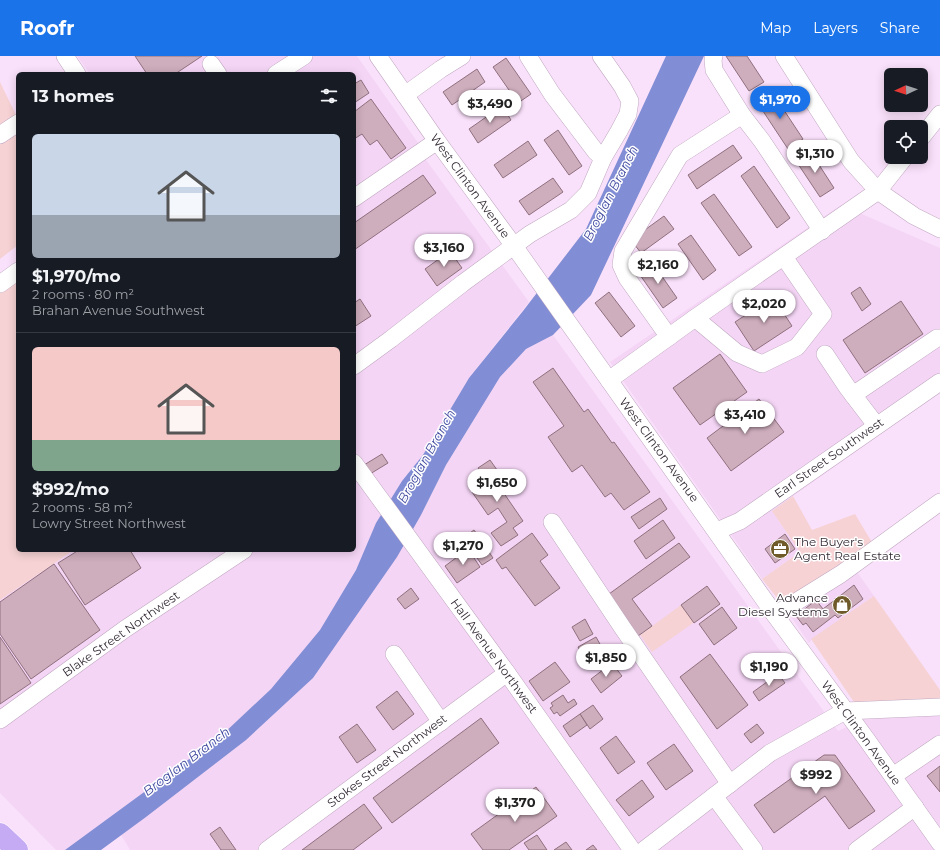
<!DOCTYPE html>
<meta charset="utf-8">
<style>
body{margin:0;font-family:Montserrat,sans-serif;background:#20242c;color:#f1f3f6;height:100vh;display:flex;flex-direction:column;font-size:15px;white-space:nowrap}
*{box-sizing:border-box;margin:0}
p{font-size:13px;color:#9ea1a6}
.icon{flex:none;width:22px;height:22px;fill:none;stroke:currentColor;stroke-width:2;stroke-linecap:round;stroke-linejoin:round}
.map{position:relative;flex:1;overflow:hidden}
.sheet{position:absolute;left:16px;top:16px;width:340px;height:480px;display:flex;flex-direction:column;background:#171b24;border-radius:6px;box-shadow:0 2px 10px #0003}
.sheet>*{flex:none}
.needle{width:26px;rotate:267deg}
.tools{position:absolute;left:884px;top:12px;display:grid;gap:8px}
.tools a{display:grid;place-items:center;width:44px;height:44px;border-radius:6px;background:#171b24;box-shadow:0 2px 10px #0003;font-size:20px}
.price{position:absolute;translate:-50% -34px;padding:0 9px;border-radius:14px;background:#fff;color:#222;font-size:13px;line-height:26px;filter:drop-shadow(0 1px 2px #0008)}
.price::after{content:'';position:absolute;left:50%;top:24px;width:12px;height:9px;margin-left:-6px;background:inherit;clip-path:polygon(0 0,100% 0,50% 100%)}
.price.current{background:#1a73e8;color:#fff}
ul{padding:0;list-style:none}
li{display:grid;align-content:center;gap:8px;height:212px;padding:0 16px}
li+li{border-top:1px solid #363941}
li span{display:grid;place-items:center;height:124px;border-radius:6px;color:#555}
li>.icon{margin-inline-start:auto}
span .icon{width:72px;height:72px;fill:#fffc;stroke-width:1}
li b{font-size:17px}
h2{display:flex;justify-content:space-between;align-items:center;height:48px;padding:0 16px;font-size:17px}
header{display:flex;align-items:center;gap:24px;box-sizing:border-box;height:56px;padding:0 20px;background:#1a73e8;color:#fff}
header strong{font-size:19px}
nav{display:flex;gap:22px;margin-inline-start:auto;font-size:14px}
.map>svg:first-child{display:block}
</style>
<header>
<strong>Roofr</strong>
<nav><a>Map</a><a>Layers</a><a>Share</a></nav>
</header>
<div class="map">
<svg width="940" height="794" viewBox="0 0 940 794">
<rect width="100%" height="100%" fill="#fae1fb"/>
<g fill="#f4d5f5">
<path d="M77 0H357L421 91 354 136V18H90Z"/>
<path d="M424 101 529 246 469 322 423 399 402 425 376 467 356 514 320 574 271 633 222 679 65 794H56L0 737V544L74 494H354V149Z"/>
<path d="M841 149 940 192V336L772 455 800 496 762 523 610 306Z"/>
<path d="M553 279 838 675 863 663 940 660V794H130L121 779 246 684 313 622 421 459 446 409 500 321 526 293Z"/>
<path d="M850 506 874 540 812 583 809 587 785 552Z"/>
</g>
<g fill="#f6d2d4">
<path d="M0 26 18 63V189L0 203Z"/>
<path d="M18 224V494H74L0 544V236Z"/>
<path d="M793 440 812 474 855 458 873 488 785 552 762 523 800 496 772 455Z"/>
<path d="M707 530 720 548 652 596 640 579Z"/>
<path d="M874 540 940 634V645L858 652 811 583Z"/>
</g>
<path fill="#818dd4" d="M666 0H704L591 239 553 279 526 293 500 321 446 409 421 459 397 501 313 622 246 684 146 761 101 794H65L222 679 271 633 320 574 356 514 376 467 402 425 423 399 469 322 523 255 586 173Z"/>
<g fill="#ceadbc" stroke="#8f707e">
<path d="M135 0H202L175 18H147Z"/>
<path d="M726 0H747L764 26 749 35Z"/>
<path d="M506 2 531 38 518 47 493 11Z"/>
<path d="M477 13 485 26 452 49 443 36Z"/>
<path d="M361 24 369 37 354 47V28Z"/>
<path d="M772 36 803 83 788 93 757 46Z"/>
<path d="M371 43 406 92 391 103 377 84 370 89 362 78 354 83V56Z"/>
<path d="M502 50 511 64 478 87 469 73Z"/>
<path d="M558 74 582 110 569 119 544 84Z"/>
<path d="M528 85 537 99 503 122 494 109Z"/>
<path d="M733 89 742 102 697 133 688 119Z"/>
<path d="M810 95 834 132 820 141 796 105Z"/>
<path d="M754 110 790 162 777 172 741 120Z"/>
<path d="M423 119 436 137 354 194V167Z"/>
<path d="M553 122 563 136 529 159 519 145Z"/>
<path d="M714 138 752 191 739 200 701 147Z"/>
<path d="M664 160 674 173 641 197 631 184Z"/>
<path d="M691 179 716 214 703 224 678 188Z"/>
<path d="M450 195 462 212 437 230 425 213Z"/>
<path d="M652 206 677 242 663 252 638 216Z"/>
<path d="M860 231 871 248 862 255 851 237Z"/>
<path d="M609 236 635 270 621 281 595 247Z"/>
<path d="M773 241 792 270 754 295 735 266Z"/>
<path d="M360 243 371 260 354 271V247Z"/>
<path d="M901 245 923 278 865 317 843 284Z"/>
<path d="M720 298 747 336 700 369 673 332Z"/>
<path d="M553 312 584 356 588 353 612 387 614 386 650 436 624 454 611 437 605 441 582 409 572 416 548 381 564 370 533 326Z"/>
<path d="M759 343 784 376 731 415 707 382Z"/>
<path d="M382 398 388 407 370 418 364 409Z"/>
<path d="M490 404 507 428 501 433 523 465 513 472 518 479 501 490 491 477 507 466 498 452 488 459 472 436 487 425 478 412Z"/>
<path d="M660 442 667 453 639 473 631 461Z"/>
<path d="M663 464 675 482 646 503 634 485Z"/>
<path d="M474 474 493 502 482 509 463 482Z"/>
<path d="M532 477 548 499 540 505 560 532 535 550 506 511 502 513 496 504Z"/>
<path d="M785 478 795 493 775 507 765 493Z"/>
<path d="M679 487 690 501 632 543 652 570 638 580 609 538Z"/>
<path d="M468 493 480 511 457 527 445 510Z"/>
<path d="M79 494H130L141 512 85 549 58 507Z"/>
<path d="M54 508 100 574 31 623 0 578V546Z"/>
<path d="M854 529 863 543 838 562 835 559 813 576 806 567 803 569 796 560 816 544 823 553Z"/>
<path d="M707 530 720 548 694 567 681 549Z"/>
<path d="M411 532 419 543 405 553 397 543Z"/>
<path d="M722 551 737 572 714 589 699 568Z"/>
<path d="M585 563 593 578 580 585 572 571Z"/>
<path d="M0 581 31 627 0 648Z"/>
<path d="M596 581 605 597 587 607 578 591Z"/>
<path d="M710 598 748 649 717 673 680 621Z"/>
<path d="M555 606 570 626 543 645 529 625Z"/>
<path d="M612 607 622 620 601 637 591 623Z"/>
<path d="M778 618 785 627 759 645 753 636Z"/>
<path d="M397 635 414 658 393 674 376 651Z"/>
<path d="M563 639 568 647 574 643 577 648 560 660 557 656 554 658 550 652 553 650 551 647Z"/>
<path d="M593 649 603 663 590 673 580 658Z"/>
<path d="M580 658 587 669 570 681 563 670Z"/>
<path d="M481 662 499 687 392 767 373 742Z"/>
<path d="M357 668 376 694 357 707 339 681Z"/>
<path d="M757 668 764 677 751 687 744 678Z"/>
<path d="M616 680 635 706 618 718 600 692Z"/>
<path d="M674 688 693 715 666 734 647 707Z"/>
<path d="M824 699H835L875 755 849 773 825 740 774 777 754 749Z"/>
<path d="M940 710V736L927 720Z"/>
<path d="M642 724 654 741 629 760 616 744Z"/>
<path d="M536 731 557 760 509 794H483L471 778Z"/>
<path d="M364 748 382 772 353 794H302Z"/>
<path d="M220 771 236 794H221L210 778Z"/>
<path d="M537 779 547 794H529L524 787Z"/>
<path d="M566 786 572 794H554Z"/>
<path d="M593 789 597 794H586Z"/>
</g>
<g fill="none" stroke-linecap="round" stroke-linejoin="round">
<g stroke="#c0a8c1" stroke-width="18">
<g id="minor">
<path d="M65 0 77 18"/>
<path d="M378 0 437 85 514 190 775 559 867 684 940 787"/>
<path d="M528 0 552 38 596 96 603 102"/>
<path d="M714 0 713 4 714 14 742 59 762 85 822 175"/>
<path d="M784 0 851 105 878 135 914 160 940 173"/>
<path d="M211 8 218 18"/>
<path d="M276 18 304 0"/>
<path d="M405 39 441 13 462 0"/>
<path d="M0 79 18 67"/>
<path d="M921 82 940 58"/>
<path d="M354 142 437 85"/>
<path d="M0 228 18 215"/>
<path d="M695 262 737 297 762 308 797 291 823 258 784 201"/>
<path d="M669 281 627 222 621 209 623 195 680 99 742 59"/>
<path d="M825 298 847 331 876 369"/>
<path d="M354 310 391 283 463 227 530 178 571 154 588 137 603 102 619 75 628 58 630 45 622 30 601 0"/>
<path d="M609 324 695 262 878 135 905 101"/>
<path d="M853 339 937 282H940"/>
<path d="M354 407 507 617 632 794"/>
<path d="M552 466 622 571 730 728"/>
<path d="M717 475 740 465 940 326"/>
<path d="M775 559 841 518 940 446"/>
<path d="M394 598 441 666"/>
<path d="M0 664 125 573 244 494"/>
<path d="M893 720 940 688"/>
<path d="M714 740 754 794"/>
<path d="M267 794 507 617"/>
<path d="M644 794 770 697 845 655 940 651"/>
<path d="M857 794 915 751"/>
</g>
</g>
<g stroke="#fff" stroke-width="23">
<path id="highway" d="M0 778 17 794"/>
</g>
<use href="#minor" stroke="#fff" stroke-width="17"/>
<use href="#highway" stroke="#c4abf3" stroke-width="22"/>
</g>
<defs>
<g id="office-disc" transform="scale(1)"><circle r="9.5" fill="#6f5a29" stroke="#fff"/><path d="M-6-3h4V-5.5h4V-3h4V5H-6ZM-1-4.5V-3h2v-1.5ZM-6 0V1H6V0Z" fill="#fff"/></g>
<g id="shop-disc" transform="scale(1)"><circle r="9.5" fill="#6f5a29" stroke="#fff"/><path d="M-5-2.5h2.3a2.7 3.5 0 0 1 5.4 0H5L5.5 6h-11ZM-1.5-2.5h3a1.5 2.3 0 0 0-3 0Z" fill="#fff"/></g>
</defs>
<g fill-rule="evenodd">
<use href="#office-disc" x="780" y="493"/>
<use href="#shop-disc" x="842" y="549"/>
</g>
<g text-anchor="middle" stroke-width="3" stroke-linejoin="round" paint-order="stroke">
<g font-size="12" fill="#342b35" stroke="#fff">
<text transform="translate(470 130) rotate(54)" y="4">West Clinton Avenue</text>
<text transform="translate(659 394) rotate(54)" y="4">West Clinton Avenue</text>
<text transform="translate(829 402) rotate(-35)" y="4">Earl Street Southwest</text>
<text transform="translate(121 578) rotate(-35)" y="4">Blake Street Northwest</text>
<text transform="translate(494 600) rotate(54)" y="4">Hall Avenue Northwest</text>
<text transform="translate(861 677) rotate(54)" y="4">West Clinton Avenue</text>
<text transform="translate(387 705) rotate(-37)" y="4">Stokes Street Northwest</text>
</g>
<g font-size="12" fill="#342b35" stroke="#fff" text-anchor="start">
<text x="794" y="490">The Buyer's<tspan x="794" dy="14">Agent Real Estate</tspan></text>
<text x="828" y="546" text-anchor="end">Advance<tspan x="828" dy="14">Diesel Systems</tspan></text>
</g>
<g font-size="13" font-style="italic" fill="#434ba0" stroke="#fff">
<text transform="translate(610 137) rotate(-63)" y="5">Broglan Branch</text>
<text transform="translate(426 400) rotate(-61)" y="5">Broglan Branch</text>
<text transform="translate(186 705) rotate(-37)" y="5">Broglan Branch</text>
</g>
</g>
</svg>
<div class="tools">
<a><svg class="needle" viewBox="-14 -14 28 28"><path d="M0-13l5 13h-10z" fill="#e53935"/><path d="M0 13l5-13h-10z" fill="#9ea1a6"/></svg></a>
<a><svg class="icon" aria-label="locate" viewBox="0 0 24 24"><circle cx="12" cy="12" r="6"/><path d="M12 2v4M12 18v4M2 12h4M18 12h4"/></svg></a>
</div>
<b class="price current" style="left:780px;top:64px">$1,970</b>
<b class="price" style="left:490px;top:68px">$3,490</b>
<b class="price" style="left:815px;top:118px">$1,310</b>
<b class="price" style="left:444px;top:212px">$3,160</b>
<b class="price" style="left:658px;top:229px">$2,160</b>
<b class="price" style="left:764px;top:268px">$2,020</b>
<b class="price" style="left:745px;top:379px">$3,410</b>
<b class="price" style="left:497px;top:447px">$1,650</b>
<b class="price" style="left:463px;top:510px">$1,270</b>
<b class="price" style="left:606px;top:622px">$1,850</b>
<b class="price" style="left:769px;top:631px">$1,190</b>
<b class="price" style="left:816px;top:739px">$992</b>
<b class="price" style="left:515px;top:767px">$1,370</b>
<section class="sheet">
<h2>13 homes<svg class="icon" aria-label="filters" viewBox="0 0 24 24"><path d="M4 7h16M4 17h16"/><circle cx="9" cy="7" r="2"/><circle cx="15" cy="17" r="2"/></svg></h2>
<ul>
<li><span style="background:linear-gradient(#c9d6e8 65%,#9aa5b1 0)"><svg class="icon" aria-label="home" viewBox="0 0 24 24"><path d="M3 11l9-7 9 7M6 9v11h12V9"/></svg></span><div><b>$1,970/mo</b><p>2 rooms · 80 m²</p><p>Brahan Avenue Southwest</p></div></li>
<li><span style="background:linear-gradient(#f6c9c9 75%,#7fa58c 0)"><svg class="icon" aria-label="home" viewBox="0 0 24 24"><path d="M3 11l9-7 9 7M6 9v11h12V9"/></svg></span><div><b>$992/mo</b><p>2 rooms · 58 m²</p><p>Lowry Street Northwest</p></div></li>
</ul>
</section>
</div>
